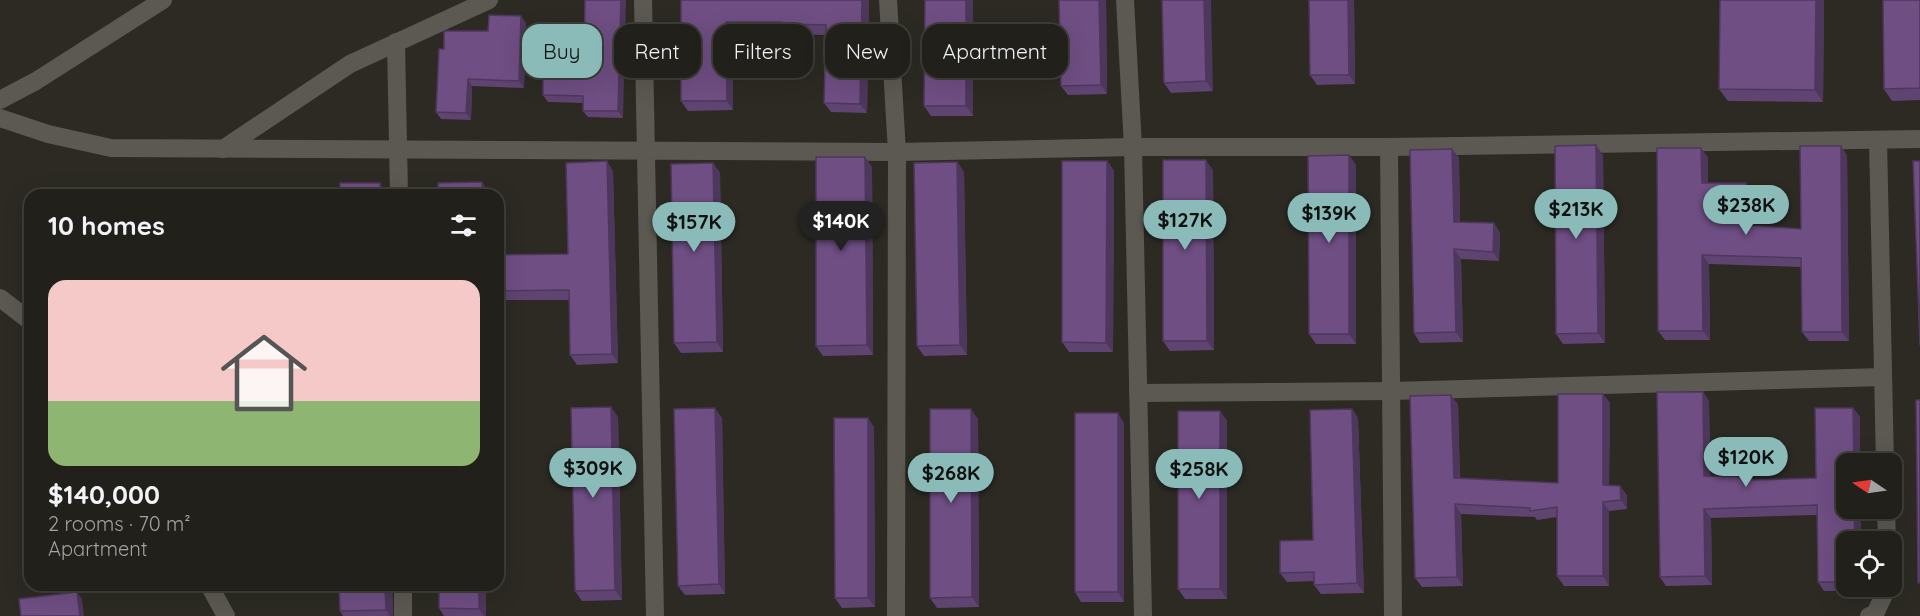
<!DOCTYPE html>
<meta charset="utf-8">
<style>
body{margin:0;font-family:Quicksand,sans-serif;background:#2d2d27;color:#f1f3f6;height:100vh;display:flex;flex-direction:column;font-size:22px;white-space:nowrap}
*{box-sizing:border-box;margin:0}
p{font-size:20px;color:#a2a3a2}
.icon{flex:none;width:33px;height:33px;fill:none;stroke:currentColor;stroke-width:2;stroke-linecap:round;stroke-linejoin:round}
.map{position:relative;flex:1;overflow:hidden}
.sheet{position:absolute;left:24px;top:189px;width:480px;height:402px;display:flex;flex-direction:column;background:#21201a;border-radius:18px;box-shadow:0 6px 24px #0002,0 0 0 2px #3e3e39}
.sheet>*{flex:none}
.top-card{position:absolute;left:522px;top:24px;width:570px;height:54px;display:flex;gap:12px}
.needle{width:39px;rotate:283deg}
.buttons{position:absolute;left:1836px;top:453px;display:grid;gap:12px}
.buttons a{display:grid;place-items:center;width:66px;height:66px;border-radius:12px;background:#21201a;box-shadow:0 6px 24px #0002,0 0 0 2px #3e3e39;font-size:30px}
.price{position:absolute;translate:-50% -51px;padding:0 14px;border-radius:21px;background:#8bbbb9;color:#111;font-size:20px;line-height:39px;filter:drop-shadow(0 2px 3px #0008)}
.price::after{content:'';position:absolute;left:50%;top:36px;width:18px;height:14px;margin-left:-9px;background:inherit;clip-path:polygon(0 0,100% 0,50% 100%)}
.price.active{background:#222;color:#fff}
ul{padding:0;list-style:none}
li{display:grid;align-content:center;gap:12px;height:318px;padding:0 24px}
li span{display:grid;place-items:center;height:186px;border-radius:18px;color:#555}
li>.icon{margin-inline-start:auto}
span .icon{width:108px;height:108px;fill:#fffc;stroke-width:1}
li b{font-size:26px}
h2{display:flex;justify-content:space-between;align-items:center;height:72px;padding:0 24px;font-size:26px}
.pill{padding:0 21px;border-radius:18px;background:#21201a;box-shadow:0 6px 24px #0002,0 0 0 2px #3e3e39;font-size:21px;line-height:54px}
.pill.active{background:#8bbbb9;color:#111}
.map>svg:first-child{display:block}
</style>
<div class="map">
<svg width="1920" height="616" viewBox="0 0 1920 616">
<rect width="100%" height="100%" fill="#2c2a23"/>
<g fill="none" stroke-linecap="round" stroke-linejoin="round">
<g stroke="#5b5951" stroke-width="18">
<path d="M643 0 655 616"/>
<path d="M888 0 897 152 896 616"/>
<path d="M1125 0 1133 147 1143 616"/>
<path d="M396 42 399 195"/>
<path d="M0 100 36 81 163 0"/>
<path d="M0 118 48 134 111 148 897 152 1133 147H1389L1920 139"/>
<path d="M1878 140 1885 464"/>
<path d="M1389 147 1393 616"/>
<path d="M223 149 350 64 489 0"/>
<path d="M1138 393 1391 391 1883 377"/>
<path d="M1886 508 1887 542"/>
<path d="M403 585V616"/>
<path d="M1869 616 1875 614 1888 586"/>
</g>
<g stroke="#5b5951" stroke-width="18">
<path d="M0 298 30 321"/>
<path d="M209 585 226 616"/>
</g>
</g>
<g fill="#5f4371">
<path d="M585 0 623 118 588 117 583 111V103L548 102 543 95 584 65Z"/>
<path d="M681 0H869L867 113 831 112 824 103 825 35 789 34 787 31H732L733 110 688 111 681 101Z"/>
<path d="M925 0H973V116H931L924 106Z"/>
<path d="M1059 0H1106L1107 94 1068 95 1061 86Z"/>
<path d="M1162 0 1213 91 1171 93 1164 83Z"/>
<path d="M1309 0H1354L1355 84 1317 85 1310 75Z"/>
<path d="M1824 0 1823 102 1728 101 1719 89Z"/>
<path d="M1920 0V100L1892 101 1884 89Z"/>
<path d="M526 23 524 88 472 86 471 120 441 119 436 112 488 31Z"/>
<path d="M1452 149 1459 158 1460 222 1494 223 1500 233 1499 261 1461 259 1463 342 1420 343 1414 333Z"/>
<path d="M1349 155 1356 165V344H1316L1309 334Z"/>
<path d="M1603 155 1605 343 1563 344 1556 334Z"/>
<path d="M1847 155 1849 341H1809L1802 332 1801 267 1709 264 1710 340H1665L1658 331 1708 157V183L1753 192 1754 225 1801 229Z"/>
<path d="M1107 161 1114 171 1113 352H1069L1062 342Z"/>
<path d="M957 162 964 172 967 355 924 356 917 346Z"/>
<path d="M713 163 720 173 723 352 681 353 674 343Z"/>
<path d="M872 167 873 355 823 356 816 346Z"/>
<path d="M1213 170 1214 350 1170 351 1163 341Z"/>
<path d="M613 171 618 363 577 365 570 355 569 300H498V255L568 254Z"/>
<path d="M1703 392 1709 401 1710 476 1754 480 1816 478 1853 408 1860 417V464H1846V586H1862V591H1824L1818 582 1817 515 1711 518 1712 585 1666 586 1660 577Z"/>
<path d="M1603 394 1610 403 1609 485 1627 495V509L1609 511V586H1564L1557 576V517L1537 520 1535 517 1461 514 1463 586 1422 587 1415 578 1451 395 1458 405 1460 478 1558 483Z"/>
<path d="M1352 409 1358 418 1364 593 1321 594 1314 585V581L1287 582 1280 573 1313 540Z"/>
<path d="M1220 411 1227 421V599H1185L1178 589Z"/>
<path d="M618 417 622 600 582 601 575 591Z"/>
<path d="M722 418 725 594 685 595 678 586Z"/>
<path d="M978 419 979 607 937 608 930 598Z"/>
<path d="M1124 423V602H1081L1075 592Z"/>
<path d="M874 427 875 607 842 608 835 598Z"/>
<path d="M392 585 393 616H343L340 611Z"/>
<path d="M486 585V616H444L439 608Z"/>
</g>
<g fill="#4e375c">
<path d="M621 0H626L623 118 618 111Z"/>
<path d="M862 0H869L867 113 860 104Z"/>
<path d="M966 0H973V116L966 106Z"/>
<path d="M1099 0H1106L1107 94 1101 85Z"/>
<path d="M1204 0H1211L1213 91 1206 81Z"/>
<path d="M1348 0H1354L1355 84 1349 75Z"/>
<path d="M1816 0H1824L1823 102 1815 90Z"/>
<path d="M521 16 526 23 524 88 519 81Z"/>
<path d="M726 22 732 31 733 110 727 101Z"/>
<path d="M468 79 472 86 471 120 466 113Z"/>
<path d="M1596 145 1603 155 1605 343 1598 333Z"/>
<path d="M1841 146 1847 155 1849 341 1842 332Z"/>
<path d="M1701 148 1708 157V193L1702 183Z"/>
<path d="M1452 149 1459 158 1460 231 1454 222Z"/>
<path d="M1349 155 1356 165V344L1349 334Z"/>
<path d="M865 157 872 167 873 355 867 345Z"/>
<path d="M1206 160 1213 170 1214 350 1207 341Z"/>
<path d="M607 161 613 171 618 363 612 354Z"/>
<path d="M1107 161 1114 171 1113 352 1106 343Z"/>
<path d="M957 162 964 172 967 355 960 345Z"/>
<path d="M713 163 720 173 723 352 717 342Z"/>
<path d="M482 182 488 192V195H482Z"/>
<path d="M380 183 386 193V195H380Z"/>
<path d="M1746 183 1753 192 1754 234 1748 225Z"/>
<path d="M1494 223 1500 233 1499 261 1493 252Z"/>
<path d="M1454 249 1461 259 1463 342 1456 332Z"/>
<path d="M1702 255 1709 264 1710 340 1703 331Z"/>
<path d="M1703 392 1709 401 1711 485 1704 476Z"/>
<path d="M1603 394 1610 403 1609 494 1603 485Z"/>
<path d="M1451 395 1458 405 1460 487 1454 478Z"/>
<path d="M611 407 618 417 622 600 615 590Z"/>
<path d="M715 408 722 418 725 594 719 584Z"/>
<path d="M1853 408 1860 417V464H1854Z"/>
<path d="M971 409 978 419 979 607 972 597Z"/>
<path d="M1352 409 1358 418 1364 593 1357 583Z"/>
<path d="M1220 411 1227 421V599L1220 589Z"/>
<path d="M1118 413 1124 423V602L1118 592Z"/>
<path d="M868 418 874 427 875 607 868 598Z"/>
<path d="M1620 486 1627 495V509L1621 500Z"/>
<path d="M1603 502 1609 511V586L1603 576Z"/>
<path d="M1455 504 1461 514 1463 586 1457 577Z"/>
<path d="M1854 508H1861V542H1855Z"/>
<path d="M1704 509 1711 518 1712 585 1705 576Z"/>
<path d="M385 585H392L393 616H390L386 610Z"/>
<path d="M479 585H486V616H484L479 609Z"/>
<path d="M77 592 82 599 84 616H80Z"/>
</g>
<g fill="#6f4e83" stroke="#4e375c" stroke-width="1.5">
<path d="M585 0H621L618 111H583V96L543 95V65H584Z"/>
<path d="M681 0H862L860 104 824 103 826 25 782 24V22H726L727 101H681Z"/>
<path d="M925 0H966V106H924Z"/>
<path d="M1059 0H1099L1101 85 1061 86Z"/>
<path d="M1162 0H1204L1206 81 1164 83Z"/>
<path d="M1309 0H1348L1349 75H1310Z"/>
<path d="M1720 0H1816L1815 90 1719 89Z"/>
<path d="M1883 0H1920V88L1884 89Z"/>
<path d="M489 15 521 16 519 81 468 79 466 113 436 112 439 49H444V31H488Z"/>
<path d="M1596 145 1598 333 1556 334 1555 146Z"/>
<path d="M1800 146H1841L1842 332H1802L1801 258 1702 255 1703 331H1658L1657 148H1701L1702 183H1746L1748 225 1801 229Z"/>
<path d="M1452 149 1454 222 1494 223 1493 252 1454 249 1456 332 1414 333 1410 150Z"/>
<path d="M1349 155V334H1309L1308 156Z"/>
<path d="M816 157H865L867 345 816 346Z"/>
<path d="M1163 160H1206L1207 341H1163Z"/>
<path d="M607 161 612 354 570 355 569 290 498 291V255L568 254 566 163Z"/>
<path d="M1062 161H1107L1106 343 1062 342Z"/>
<path d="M1913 161H1920V345Z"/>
<path d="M957 162 960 345 917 346 914 163Z"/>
<path d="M713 163 717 342 674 343 671 164Z"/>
<path d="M482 182V195H438V183Z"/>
<rect x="340" y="183" width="40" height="12"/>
<path d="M1657 392H1703L1704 476 1752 477V480L1816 478 1815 408H1853L1854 464H1846V508H1854L1855 542H1846V582H1818L1817 505 1704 509 1705 576 1660 577Z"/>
<path d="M1558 394H1603V485L1620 486 1621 500 1603 502V576H1557V507L1530 511V508L1455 504 1457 577 1415 578 1410 396 1451 395 1454 478 1558 483Z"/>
<path d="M1916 400H1920V583H1918Z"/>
<path d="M611 407 615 590 575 591 571 408Z"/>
<path d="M715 408 719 584 678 586 674 409Z"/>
<path d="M930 409H971L972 597 930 598Z"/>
<path d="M1352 409 1357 583 1314 585V572L1280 573V541L1313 540 1310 410Z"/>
<rect x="1178" y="411" width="42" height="178"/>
<rect x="1075" y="413" width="43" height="179"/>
<path d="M834 418H868V598H835Z"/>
<path d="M339 585H385L386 610 340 611Z"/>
<path d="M439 585H479V609L439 608Z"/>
<path d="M77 592 80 616H21L19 599Z"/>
</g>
</svg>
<div class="buttons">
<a><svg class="needle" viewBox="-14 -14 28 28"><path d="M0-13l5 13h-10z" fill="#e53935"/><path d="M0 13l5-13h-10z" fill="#a2a3a2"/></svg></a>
<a><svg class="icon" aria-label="locate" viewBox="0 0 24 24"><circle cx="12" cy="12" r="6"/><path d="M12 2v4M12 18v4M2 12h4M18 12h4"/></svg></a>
</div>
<b class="price" style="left:1746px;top:236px">$238K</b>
<b class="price" style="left:1576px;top:240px">$213K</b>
<b class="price" style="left:1329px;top:244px">$139K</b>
<b class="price" style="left:1185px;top:251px">$127K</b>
<b class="price active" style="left:841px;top:252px">$140K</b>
<b class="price" style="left:694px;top:253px">$157K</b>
<b class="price" style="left:1746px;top:488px">$120K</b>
<b class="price" style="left:593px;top:499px">$309K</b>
<b class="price" style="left:1199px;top:500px">$258K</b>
<b class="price" style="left:951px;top:504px">$268K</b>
<div class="top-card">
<a class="pill active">Buy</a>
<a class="pill">Rent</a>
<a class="pill">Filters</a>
<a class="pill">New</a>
<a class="pill">Apartment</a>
</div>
<section class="sheet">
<h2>10 homes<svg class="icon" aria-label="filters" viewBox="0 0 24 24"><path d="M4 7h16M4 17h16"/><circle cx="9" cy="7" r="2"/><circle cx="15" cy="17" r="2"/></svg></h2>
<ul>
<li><span style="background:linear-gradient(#f6c9c9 65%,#8fb573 0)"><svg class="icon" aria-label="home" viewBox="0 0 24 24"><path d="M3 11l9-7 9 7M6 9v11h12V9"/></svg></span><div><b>$140,000</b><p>2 rooms · 70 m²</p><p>Apartment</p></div></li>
</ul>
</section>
</div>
